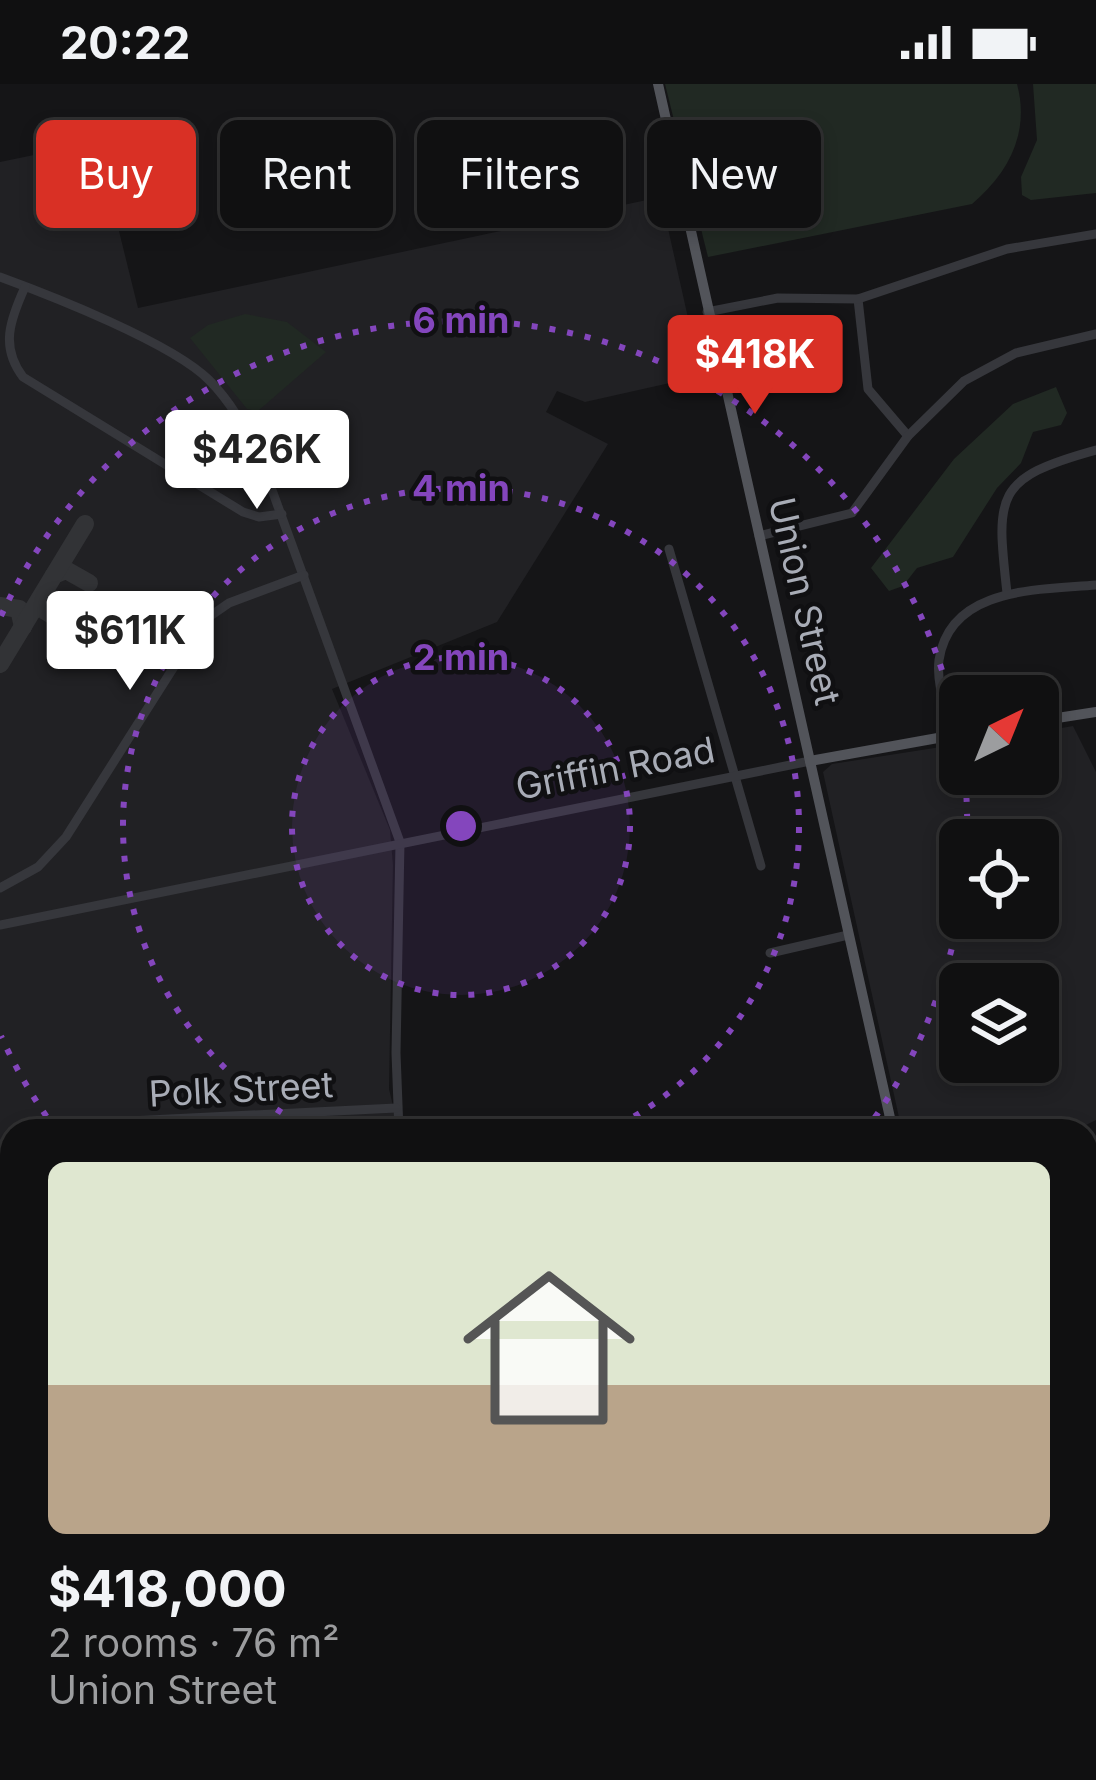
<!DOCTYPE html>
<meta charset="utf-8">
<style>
body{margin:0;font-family:Inter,sans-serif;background:#1e1e1f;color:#f1f3f6;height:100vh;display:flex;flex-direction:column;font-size:45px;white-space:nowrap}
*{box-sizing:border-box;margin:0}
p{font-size:39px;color:#9c9d9f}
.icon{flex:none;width:66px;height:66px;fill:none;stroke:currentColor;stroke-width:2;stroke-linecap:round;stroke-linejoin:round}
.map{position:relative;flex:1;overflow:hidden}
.side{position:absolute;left:0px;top:1035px;width:1098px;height:663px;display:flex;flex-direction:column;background:#101011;border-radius:36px 36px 0 0;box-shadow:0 6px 18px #0003,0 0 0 3px #303031}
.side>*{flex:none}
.guide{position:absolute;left:36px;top:36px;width:1026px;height:108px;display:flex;gap:24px}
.needle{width:78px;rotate:43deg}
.controls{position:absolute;left:939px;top:591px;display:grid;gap:24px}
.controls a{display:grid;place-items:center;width:120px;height:120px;border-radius:18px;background:#101011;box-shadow:0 6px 18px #0003,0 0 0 3px #303031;font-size:60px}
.price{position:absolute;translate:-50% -102px;padding:0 27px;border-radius:12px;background:#fff;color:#222;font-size:39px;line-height:78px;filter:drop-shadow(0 3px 6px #0008)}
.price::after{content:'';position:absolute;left:50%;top:72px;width:36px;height:27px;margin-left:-18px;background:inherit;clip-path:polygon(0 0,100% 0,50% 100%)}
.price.selected{background:#d93025;color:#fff}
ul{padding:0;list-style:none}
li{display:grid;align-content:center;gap:24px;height:636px;padding:0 48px}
li span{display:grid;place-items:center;height:372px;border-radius:18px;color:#555}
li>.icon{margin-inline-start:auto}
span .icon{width:216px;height:216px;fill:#fffc;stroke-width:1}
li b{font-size:51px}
.tag{padding:0 42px;border-radius:18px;background:#101011;box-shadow:0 6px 18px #0003,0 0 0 3px #303031;font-size:42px;line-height:108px}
.tag.selected{background:#d93025;color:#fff}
.status{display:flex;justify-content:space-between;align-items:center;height:84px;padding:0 60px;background:#101011;direction:ltr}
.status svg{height:33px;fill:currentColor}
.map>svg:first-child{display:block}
</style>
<div class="status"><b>20:22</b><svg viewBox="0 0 49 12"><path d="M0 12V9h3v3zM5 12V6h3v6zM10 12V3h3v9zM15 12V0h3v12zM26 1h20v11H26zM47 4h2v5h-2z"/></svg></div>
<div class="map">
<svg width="1096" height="1696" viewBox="0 0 1096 1696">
<rect width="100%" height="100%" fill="#151517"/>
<g fill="#212124" fill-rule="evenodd">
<path d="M97 58 138 224 661 113 701 292 585 318 557 307 546 328 608 360 497 538 332 605 390 746 393 781 389 1005 399 1047H12V1686H862L864 1696H0V78Z"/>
<path d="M1073 642 1096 688V1036L1074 1047H902L823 688 832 680 960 660V690H1038V648ZM960 756H1038V834H960ZM1038 900V978H960V900Z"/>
<path d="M1096 1660V1696H1048L1046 1686H1086V1663Z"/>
</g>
<g fill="#212923">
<path d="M665 0H1017C1030 48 1009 89 972 120L708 173Z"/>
<path d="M1033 0H1096V109L1031 116 1022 111 1021 93 1037 56Z"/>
<path d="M245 230 287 238 326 268 258 327 247 325 190 254 208 241Z"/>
<path d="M1056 303 1067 329 1061 341 1033 348 1021 379 997 404 953 473 917 484 903 502 889 507 871 484 954 375 1013 320Z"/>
</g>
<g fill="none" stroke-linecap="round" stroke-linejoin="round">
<g stroke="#323336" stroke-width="18">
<path d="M54 491 66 486 89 499"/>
<path d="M0 522 19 525 23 543"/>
<path d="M34 524 42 525 87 552"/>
<path d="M0 580 85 440"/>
<path d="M0 1173 12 1172"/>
<path d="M122 1696 142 1686"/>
</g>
<g stroke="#36373c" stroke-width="9">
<path d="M0 193C52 212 172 259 209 296 232 319 245 345 260 373L400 758 396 969 399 1047"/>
<path d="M25 203C10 236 0 263 23 293L243 428 259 433 282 430"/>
<path d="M858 215 868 305 908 352"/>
<path d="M707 228 778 214 858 215 1007 165 1096 150"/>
<path d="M759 452 852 429 908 352 964 297 1016 269 1096 250"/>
<path d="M669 465 761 782"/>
<path d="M1007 509C996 411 994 394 1096 366"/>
<path d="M952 651C947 629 936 600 939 576 950 502 1040 506 1096 501"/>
<path d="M0 804 38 783 66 753 203 537 229 519 304 491"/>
<path d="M0 841 810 677"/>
<path d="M770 869 848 851"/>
<path d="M79 1039 80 1047"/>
<path d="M88 1039 396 1024"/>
<path d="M862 1047 890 1034"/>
<path d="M0 1342 12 1341"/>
<path d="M0 1409 12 1408"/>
<path d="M0 1612 12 1607"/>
<path d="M867 1686 869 1696"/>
</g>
<g stroke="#52545a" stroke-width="10">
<path d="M658 0 893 1047"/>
<path d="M1038 637 1096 628"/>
<path d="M810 677 960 650"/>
<path d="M1038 1686 1040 1696"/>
</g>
</g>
<circle cx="461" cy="742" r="169" fill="#8446bd" fill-opacity=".12"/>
<g fill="none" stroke="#8446bd" stroke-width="6" stroke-dasharray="6 12">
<circle cx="461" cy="742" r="169"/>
<path d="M313 1046A338 338 0 1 1 609 1046"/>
<path d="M959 830A506 506 0 0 1 865 1047M57 1047A506 506 0 0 1 1 952M1 532A506 506 0 0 1 959 654M965 694A506 506 0 0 1 967 755"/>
</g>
<g text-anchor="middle" stroke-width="9" stroke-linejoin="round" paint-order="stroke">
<g font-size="36" fill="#a8acb6" stroke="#101012">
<text transform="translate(805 517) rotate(77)" y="13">Union Street</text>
<text transform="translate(615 684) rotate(-11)" y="13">Griffin Road</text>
<text transform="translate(241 1005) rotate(-3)" y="13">Polk Street</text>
</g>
</g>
<circle cx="461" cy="742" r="18" fill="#8446bd" stroke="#101012" stroke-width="6"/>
<g font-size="36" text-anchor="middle" font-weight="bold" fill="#8446bd" stroke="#101012" stroke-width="9" stroke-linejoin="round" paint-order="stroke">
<text x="461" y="249">6 min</text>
<text x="461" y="417">4 min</text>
<text x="461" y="586">2 min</text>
</g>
</svg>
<div class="controls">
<a><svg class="needle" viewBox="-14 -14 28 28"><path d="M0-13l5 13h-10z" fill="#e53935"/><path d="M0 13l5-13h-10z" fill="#9c9d9f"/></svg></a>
<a><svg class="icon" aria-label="locate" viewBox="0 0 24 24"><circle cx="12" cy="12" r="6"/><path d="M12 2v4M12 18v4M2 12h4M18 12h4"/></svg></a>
<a><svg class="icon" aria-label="layers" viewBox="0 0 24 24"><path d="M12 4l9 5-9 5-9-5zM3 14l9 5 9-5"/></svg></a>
</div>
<b class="price selected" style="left:755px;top:333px">$418K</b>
<b class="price" style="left:257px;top:428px">$426K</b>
<b class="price" style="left:130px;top:609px">$611K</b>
<div class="guide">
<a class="tag selected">Buy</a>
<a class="tag">Rent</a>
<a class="tag">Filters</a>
<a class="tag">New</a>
</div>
<section class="side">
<ul>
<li><span style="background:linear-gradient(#dfe7d0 60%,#b9a48a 0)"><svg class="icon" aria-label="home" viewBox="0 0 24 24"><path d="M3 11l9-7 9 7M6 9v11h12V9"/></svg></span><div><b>$418,000</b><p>2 rooms · 76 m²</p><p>Union Street</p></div></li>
</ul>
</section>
</div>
